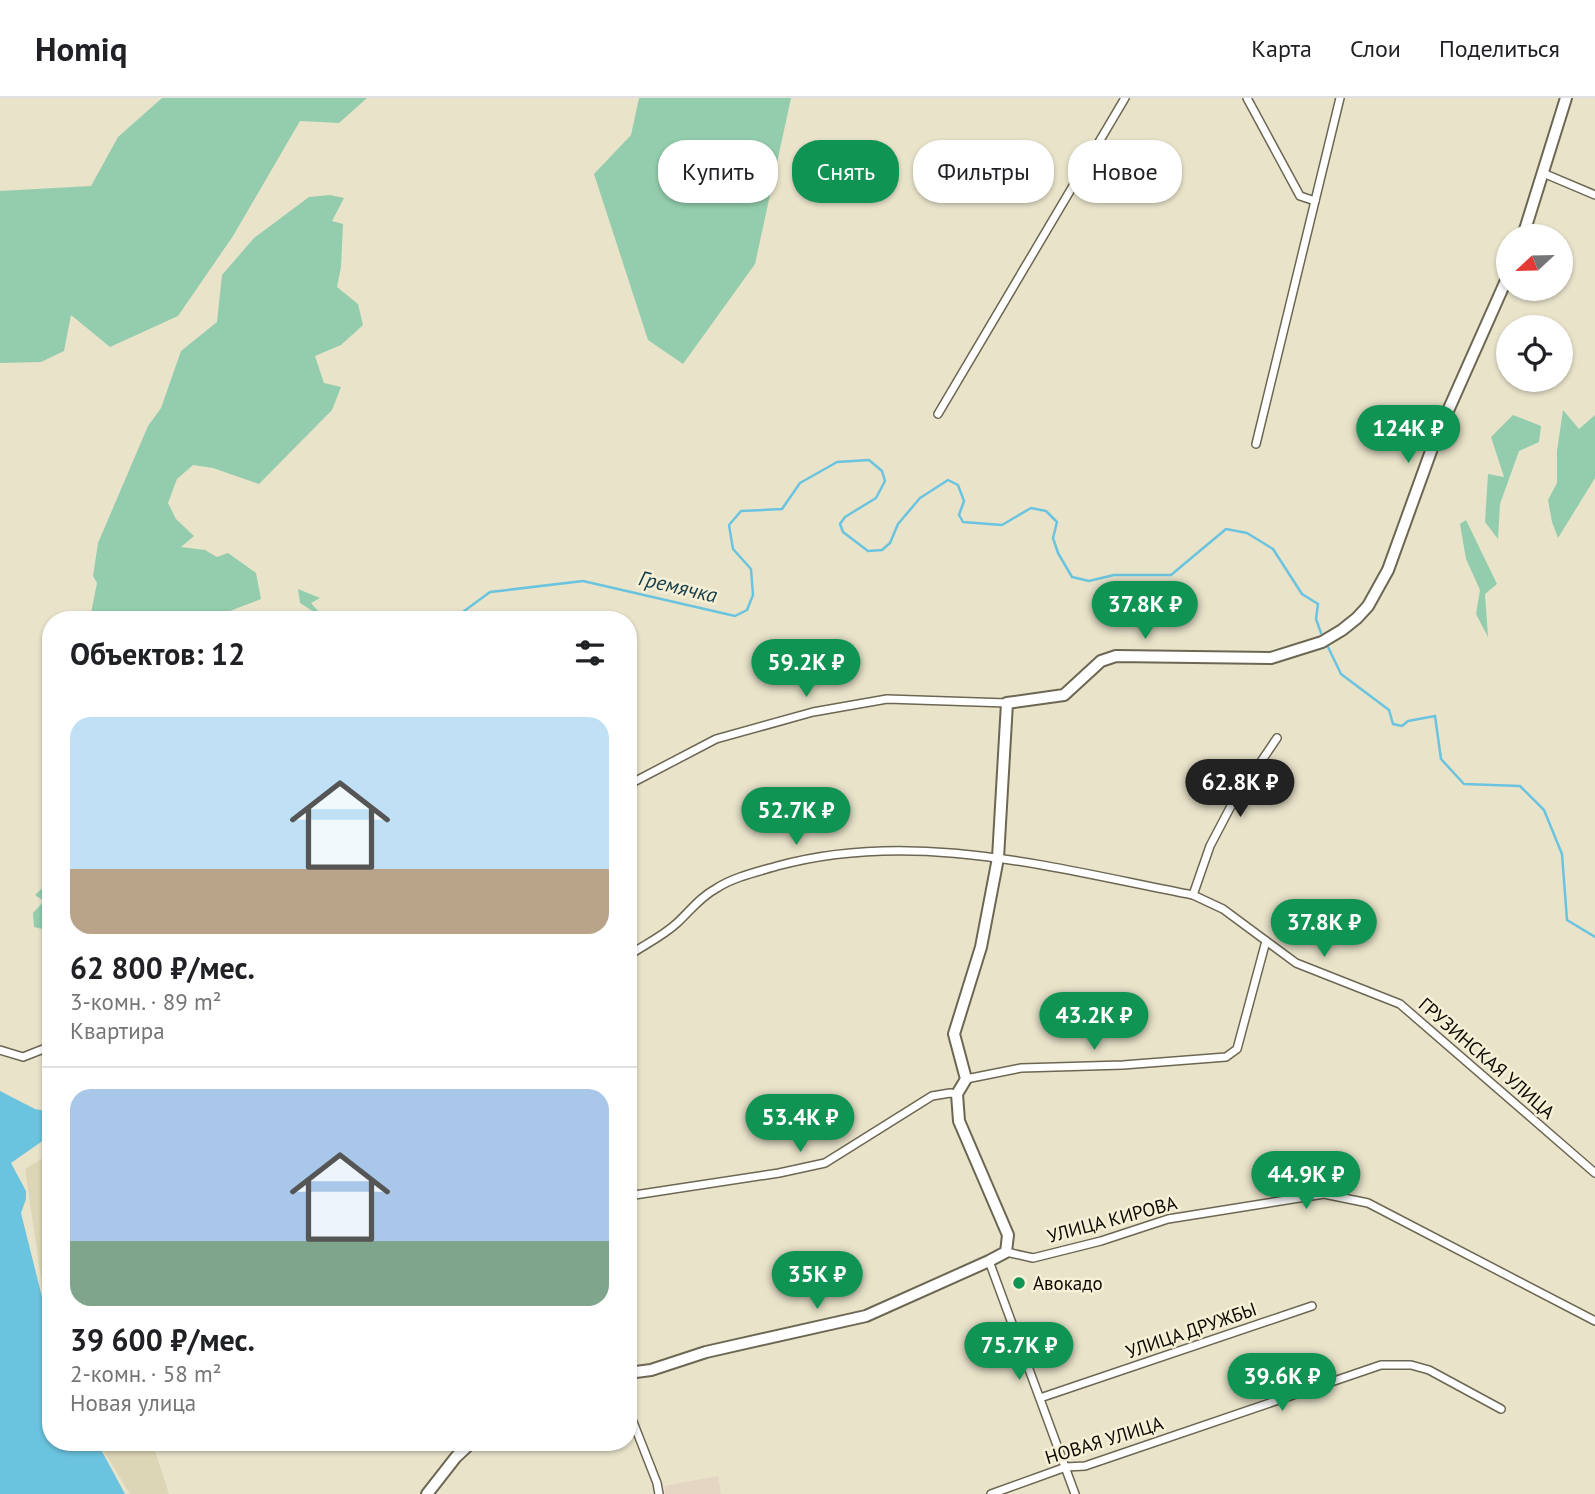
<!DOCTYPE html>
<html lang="ru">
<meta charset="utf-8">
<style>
body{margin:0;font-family:"PT Sans",sans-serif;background:#f6f6f6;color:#202124;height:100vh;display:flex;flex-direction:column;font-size:26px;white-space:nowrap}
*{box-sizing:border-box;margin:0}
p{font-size:23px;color:#757577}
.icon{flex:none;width:38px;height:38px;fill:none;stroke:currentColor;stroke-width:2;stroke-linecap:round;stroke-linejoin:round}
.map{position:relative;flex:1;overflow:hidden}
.details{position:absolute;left:42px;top:513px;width:595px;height:840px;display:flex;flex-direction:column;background:#fff;border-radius:28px;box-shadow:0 2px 5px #0004}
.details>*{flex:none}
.banner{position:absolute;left:658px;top:42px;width:665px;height:63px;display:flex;gap:14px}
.needle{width:46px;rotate:248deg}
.tools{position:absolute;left:1496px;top:126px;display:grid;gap:14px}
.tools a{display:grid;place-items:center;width:77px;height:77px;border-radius:50%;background:#fff;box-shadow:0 2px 5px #0004;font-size:35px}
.price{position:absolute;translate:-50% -60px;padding:0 16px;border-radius:24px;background:#0f9453;color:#fff;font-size:23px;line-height:46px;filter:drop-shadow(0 2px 4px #0008)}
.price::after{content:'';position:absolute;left:50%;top:42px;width:21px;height:16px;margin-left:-10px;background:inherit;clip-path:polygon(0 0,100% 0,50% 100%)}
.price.active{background:#222;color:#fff}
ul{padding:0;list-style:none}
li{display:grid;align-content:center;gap:14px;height:371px;padding:0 28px}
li+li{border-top:2px solid #e0e0e0}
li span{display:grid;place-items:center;height:217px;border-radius:21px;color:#555}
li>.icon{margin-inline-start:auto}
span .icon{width:126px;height:126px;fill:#fffc;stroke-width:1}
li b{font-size:30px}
h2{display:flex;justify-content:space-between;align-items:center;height:84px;padding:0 28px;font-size:30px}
.chip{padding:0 24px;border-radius:28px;background:#fff;box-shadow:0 2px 5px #0004;font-size:24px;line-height:63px}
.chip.active{background:#0f9453;color:#fff}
header{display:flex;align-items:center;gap:42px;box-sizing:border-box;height:98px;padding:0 35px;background:#fff;border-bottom:2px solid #e0e0e0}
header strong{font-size:33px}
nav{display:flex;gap:38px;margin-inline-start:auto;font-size:24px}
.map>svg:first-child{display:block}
</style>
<header>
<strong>Homiq</strong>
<nav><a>Карта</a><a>Слои</a><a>Поделиться</a></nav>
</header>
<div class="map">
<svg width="1595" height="1396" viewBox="0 0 1595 1396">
<rect width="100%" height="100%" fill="#e9e3ca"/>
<g fill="#ddd6b6">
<path d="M51 1055V1216L43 1194 25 1071Z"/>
<path d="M98 1344H152L169 1396H130Z"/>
</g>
<path fill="#e5d6c4" d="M718 1378 721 1396H665L664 1388Z"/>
<g fill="#93cdad">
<path d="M162 0H367L339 25 300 23 233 138 178 218 110 249 71 217 64 253 41 264 0 265V93L91 88 118 39Z"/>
<path d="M639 0H791L755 166 683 266 648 242 594 76 631 37Z"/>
<path d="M330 97 344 100 332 123 343 126 341 169 337 189 358 206 363 227 341 247 315 258 324 285 341 289 332 312 259 386 213 370 193 367 177 381 168 405 176 421 194 438 181 449 205 452 217 459 228 455 256 475 261 501 209 521H103L91 515 97 485 93 478 98 445 148 328 161 310 181 253 217 224 222 177 254 140 309 99Z"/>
<path d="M1563 312 1579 331 1595 317V380L1558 440 1552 424 1548 402 1557 385V353Z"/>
<path d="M1513 317 1541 328 1539 344 1519 353 1500 406 1498 441 1485 424 1488 376 1504 379 1491 339Z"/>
<path d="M1466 422 1497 486 1485 496 1488 539 1476 516 1480 492 1466 461 1460 426Z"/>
<path d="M298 491 320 500 311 505 325 521 300 505Z"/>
<path d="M51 782V832L50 833 34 829 33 815 44 803 35 797Z"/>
</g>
<path fill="#6bc4df" d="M0 993 35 1011 51 1014V1037L11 1065 26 1093V1101L21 1115 51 1235V1344H97L125 1396H0Z"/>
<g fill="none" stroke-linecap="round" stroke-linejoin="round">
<g stroke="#6bc4df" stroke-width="2.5">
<path d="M452 522 490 494 583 483 735 518 747 512 753 497 751 471 733 451 729 427 741 413 782 411 800 385 837 364 869 362 882 373 885 383 876 400 845 419 840 426 843 434 868 453 882 452 890 445 898 426 920 400 948 382 958 387 964 403 959 417 963 424 1002 427 1031 410 1046 413 1057 424 1053 440 1058 455 1072 479 1089 483 1114 477H1171L1226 431 1247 435 1273 451 1302 496 1318 506 1316 521 1321 535"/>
<path d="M1328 549 1341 576 1389 612 1393 626 1402 628 1408 623 1435 618 1441 661 1464 686 1520 688 1544 712 1562 756 1567 822 1595 839"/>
</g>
<g stroke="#6c6752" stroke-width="10">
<g id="street">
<path d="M1247 0 1300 98 1315 103"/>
<path d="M1543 75 1595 97"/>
<path d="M938 316 1125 0"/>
<path d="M1256 346 1340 0"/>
<path d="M628 687 716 641 813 614 887 601 1007 605"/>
<path d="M1193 797 1210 748 1231 708 1277 640"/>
<path d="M628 858C644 847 663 838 677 825 690 813 700 799 717 790 734 779 757 774 777 768 915 730 1057 771 1193 797L1223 811 1296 865 1400 906 1595 1075"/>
<path d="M0 952 23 959 51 948"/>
<path d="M966 981 1021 970 1123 967 1226 959 1237 951 1266 843"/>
<path d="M628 1098 779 1075 825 1065 932 998 950 995 957 996"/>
<path d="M1006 1154 1033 1160 1101 1143 1168 1121 1324 1096 1368 1105 1595 1223"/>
<path d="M989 1163 1075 1396"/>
<path d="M1040 1300 1312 1208"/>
<path d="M628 1311 657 1385 659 1396"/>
<path d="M991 1396 1066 1369 1085 1368 1381 1267H1411L1429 1272 1501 1311"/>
</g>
</g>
<g stroke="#6c6752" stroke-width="14">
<g id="secondary">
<path d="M1523 138 1566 0"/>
<path d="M628 1275 651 1272 706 1254 866 1218 989 1163 1006 1154 1008 1137 959 1023 957 996 966 981 954 936 981 849 998 760 1007 605 1064 597 1101 563 1116 558 1271 560 1322 544 1342 532 1357 520 1368 508 1388 472 1435 342 1508 178"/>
<path d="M427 1396 456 1359 472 1344"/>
</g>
</g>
<use href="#street" stroke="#fff" stroke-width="7"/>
<use href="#secondary" stroke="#fff" stroke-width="10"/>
</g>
<circle fill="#0f9453" stroke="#f6f0d7" stroke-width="2.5" cx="1019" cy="1185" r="7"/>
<g text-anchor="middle" stroke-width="5" stroke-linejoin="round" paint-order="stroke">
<g font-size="19" fill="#0d0b04" stroke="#f6f0d7">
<text transform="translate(1487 960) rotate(41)" y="7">ГРУЗИНСКАЯ УЛИЦА</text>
<text transform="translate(1112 1121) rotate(-15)" y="7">УЛИЦА КИРОВА</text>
<text transform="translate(1191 1232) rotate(-19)" y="7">УЛИЦА ДРУЖБЫ</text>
<text transform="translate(1104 1342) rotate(-17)" y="7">НОВАЯ УЛИЦА</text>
</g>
<g font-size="19" fill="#0d0b04" stroke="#f6f0d7" text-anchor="start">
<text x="1033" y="1192">Авокадо</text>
</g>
<g font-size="21" font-style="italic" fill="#163f4b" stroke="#f6f0d7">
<text transform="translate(678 489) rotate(13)" y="7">Гремячка</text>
</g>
</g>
</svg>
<div class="tools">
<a><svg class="needle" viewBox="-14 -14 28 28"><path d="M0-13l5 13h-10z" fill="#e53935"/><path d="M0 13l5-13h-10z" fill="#757577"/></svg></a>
<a><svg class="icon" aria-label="locate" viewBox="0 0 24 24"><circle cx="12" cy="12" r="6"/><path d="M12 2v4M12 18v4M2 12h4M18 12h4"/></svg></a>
</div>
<b class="price" style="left:1408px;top:367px">124K ₽</b>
<b class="price" style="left:1145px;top:543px">37.8K ₽</b>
<b class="price" style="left:806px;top:601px">59.2K ₽</b>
<b class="price active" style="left:1240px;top:721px">62.8K ₽</b>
<b class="price" style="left:796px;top:749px">52.7K ₽</b>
<b class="price" style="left:1324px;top:861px">37.8K ₽</b>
<b class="price" style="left:1094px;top:954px">43.2K ₽</b>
<b class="price" style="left:800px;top:1056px">53.4K ₽</b>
<b class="price" style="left:1306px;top:1113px">44.9K ₽</b>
<b class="price" style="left:817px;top:1213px">35K ₽</b>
<b class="price" style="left:1019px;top:1284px">75.7K ₽</b>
<b class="price" style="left:1282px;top:1315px">39.6K ₽</b>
<div class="banner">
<a class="chip">Купить</a>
<a class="chip active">Снять</a>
<a class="chip">Фильтры</a>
<a class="chip">Новое</a>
</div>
<section class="details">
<h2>Объектов: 12<svg class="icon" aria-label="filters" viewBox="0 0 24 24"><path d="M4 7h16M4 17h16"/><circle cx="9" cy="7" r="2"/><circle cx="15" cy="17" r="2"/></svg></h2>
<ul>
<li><span style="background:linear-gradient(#bfe0f5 70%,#b9a48a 0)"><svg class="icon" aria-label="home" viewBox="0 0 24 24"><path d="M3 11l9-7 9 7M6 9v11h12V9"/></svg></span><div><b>62 800 ₽/мес.</b><p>3-комн. · 89 m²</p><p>Квартира</p></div></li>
<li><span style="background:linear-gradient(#a9c7e8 70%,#7fa58c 0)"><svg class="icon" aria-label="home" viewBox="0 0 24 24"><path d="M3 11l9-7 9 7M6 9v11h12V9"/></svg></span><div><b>39 600 ₽/мес.</b><p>2-комн. · 58 m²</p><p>Новая улица</p></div></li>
</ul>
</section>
</div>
